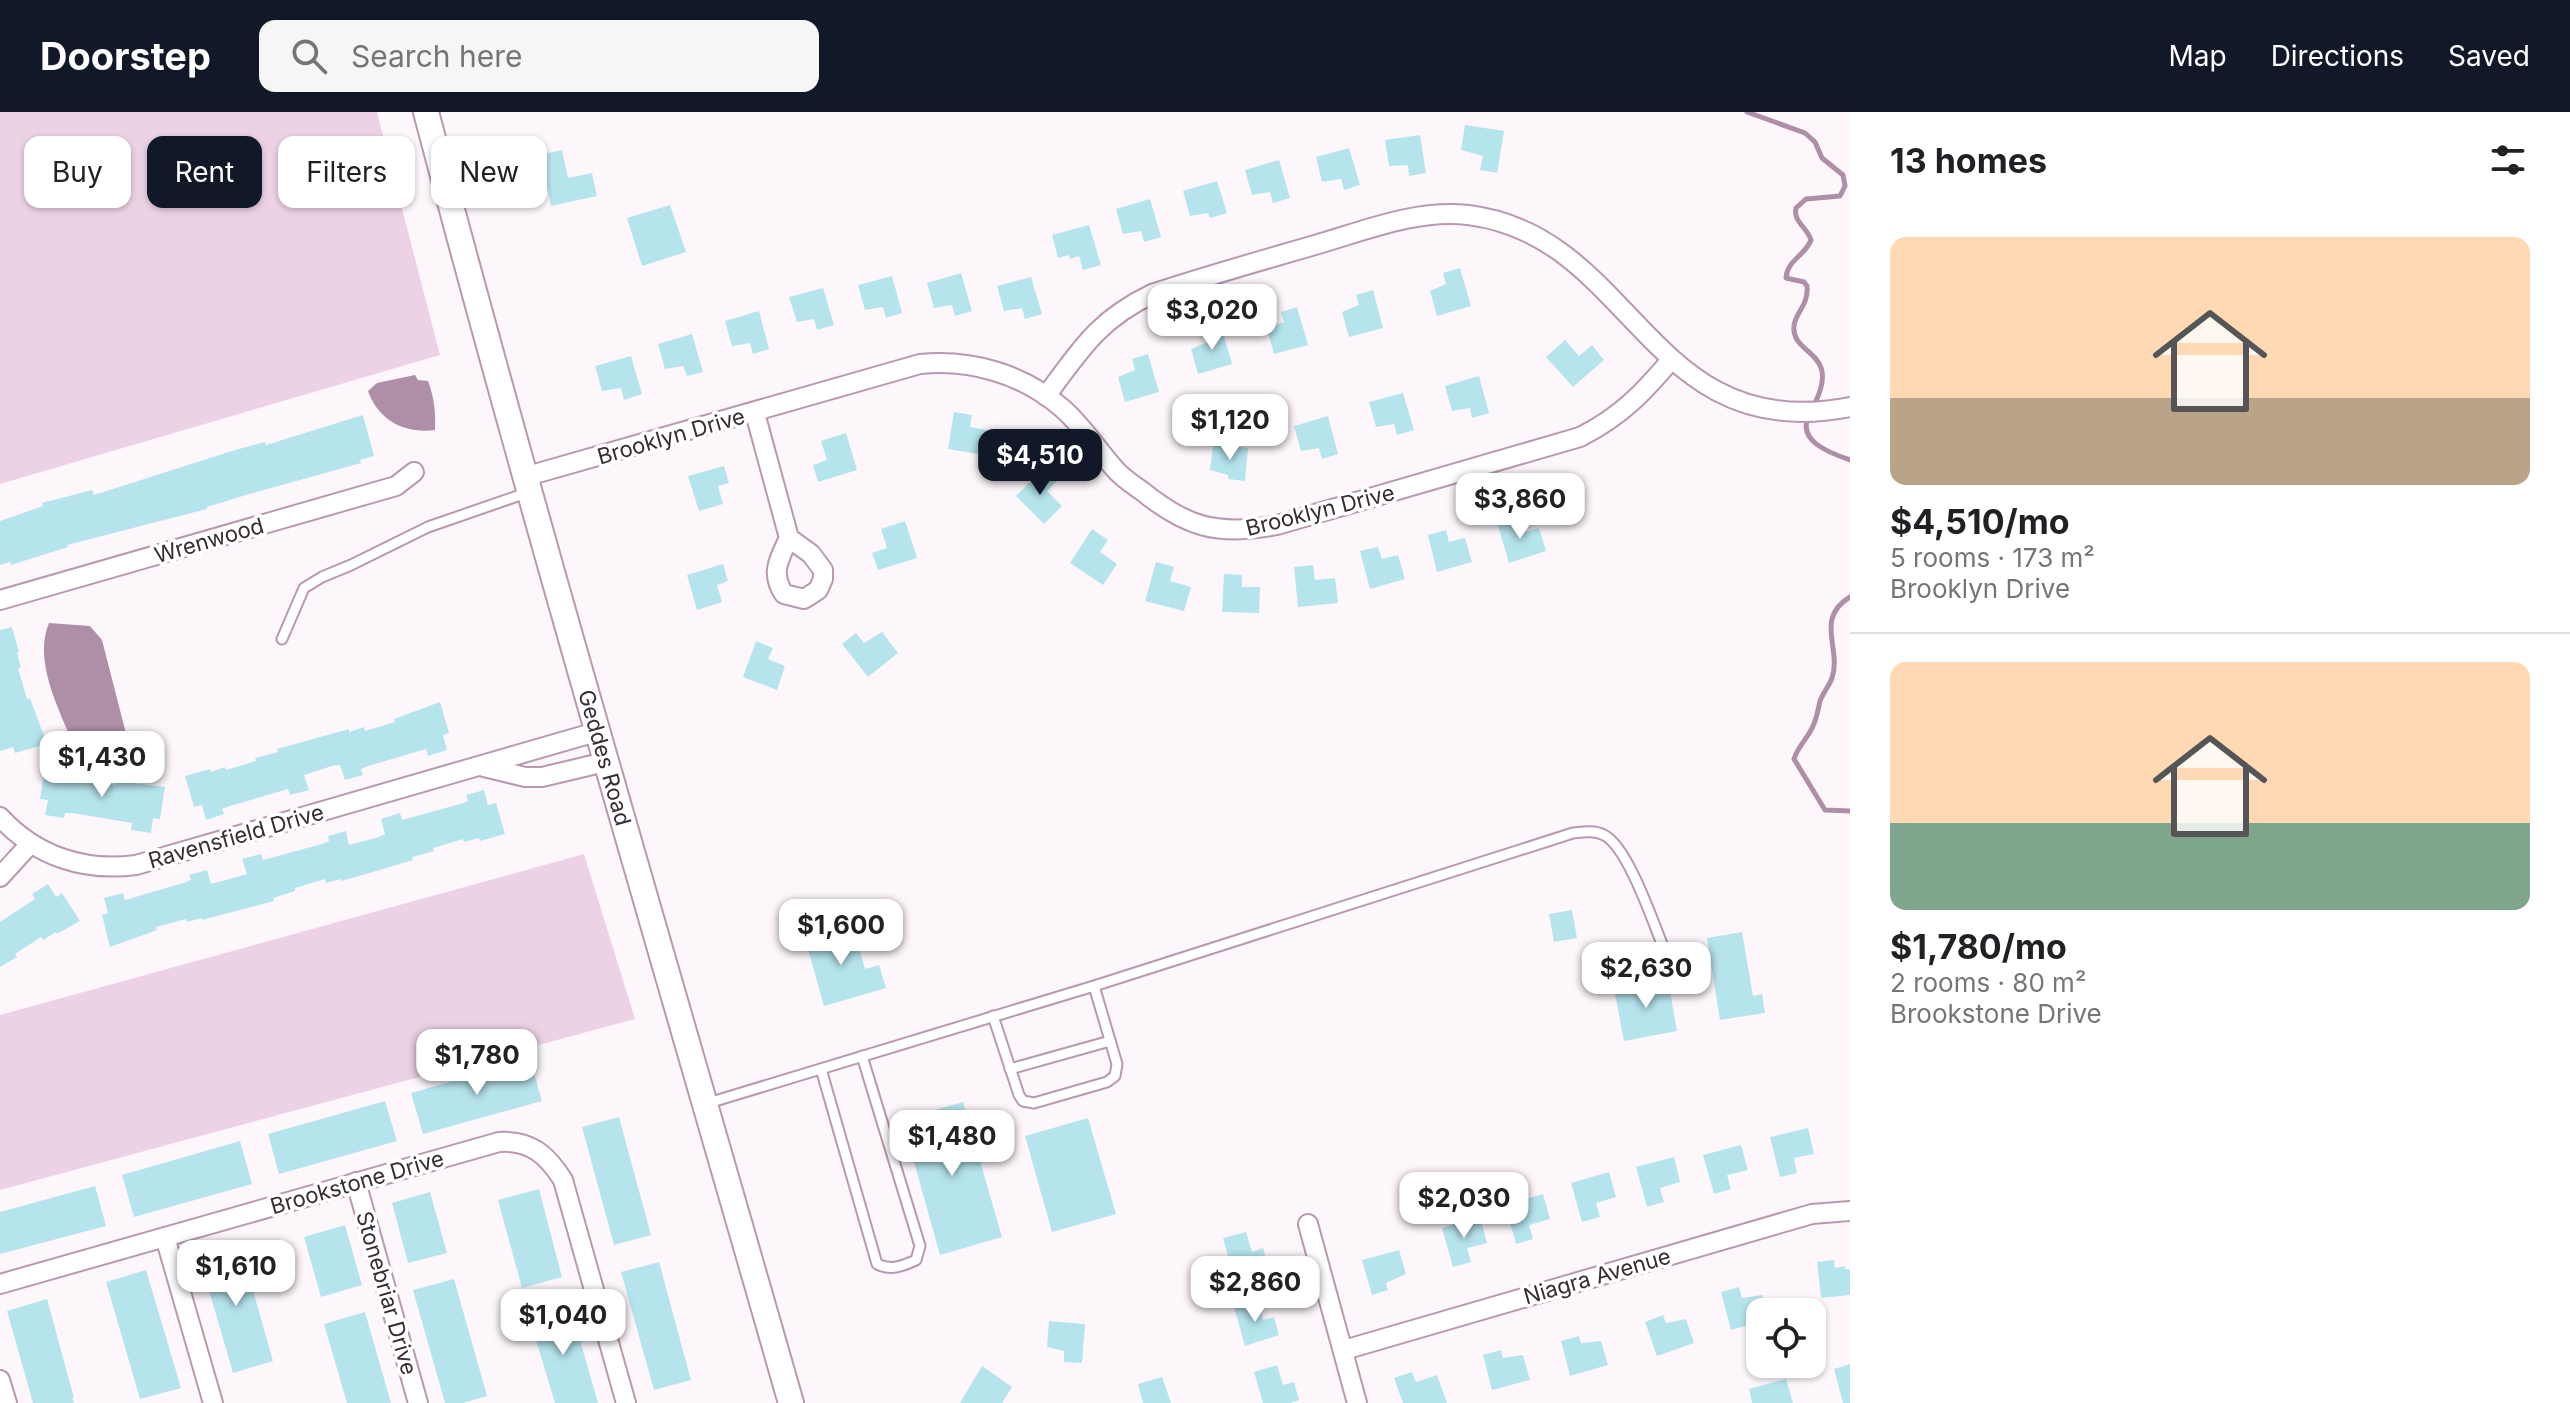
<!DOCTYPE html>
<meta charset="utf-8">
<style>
body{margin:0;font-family:Inter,sans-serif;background:#f6f6f6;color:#202124;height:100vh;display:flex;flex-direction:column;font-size:30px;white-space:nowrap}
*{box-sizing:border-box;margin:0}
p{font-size:26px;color:#757577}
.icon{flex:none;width:44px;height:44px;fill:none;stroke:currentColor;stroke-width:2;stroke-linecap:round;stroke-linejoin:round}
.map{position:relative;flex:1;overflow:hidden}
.drawer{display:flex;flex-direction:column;background:#fff;width:720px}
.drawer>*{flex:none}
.banner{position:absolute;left:24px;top:24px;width:760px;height:72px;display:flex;gap:16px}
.fabs{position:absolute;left:1746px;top:1186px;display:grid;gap:16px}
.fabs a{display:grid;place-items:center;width:80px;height:80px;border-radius:16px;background:#fff;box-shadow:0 2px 6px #0004;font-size:40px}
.price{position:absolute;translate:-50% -68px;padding:0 18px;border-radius:16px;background:#fff;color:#222;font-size:26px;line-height:52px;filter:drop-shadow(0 2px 4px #0008)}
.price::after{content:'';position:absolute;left:50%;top:48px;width:24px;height:18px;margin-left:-12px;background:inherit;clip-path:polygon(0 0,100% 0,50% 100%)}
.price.active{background:#111827;color:#fff}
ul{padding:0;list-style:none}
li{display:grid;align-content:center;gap:16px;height:424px;padding:0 40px}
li+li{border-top:2px solid #e0e0e0}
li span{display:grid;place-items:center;height:248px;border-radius:16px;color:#555}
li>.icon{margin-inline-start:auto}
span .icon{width:144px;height:144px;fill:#fffc;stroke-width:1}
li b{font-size:34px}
h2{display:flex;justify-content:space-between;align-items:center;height:96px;padding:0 40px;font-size:34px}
.tag{padding:0 28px;border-radius:16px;background:#fff;box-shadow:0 2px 6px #0004;font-size:28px;line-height:72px}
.tag.active{background:#111827;color:#fff}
header{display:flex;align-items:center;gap:48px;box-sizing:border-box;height:112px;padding:0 40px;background:#111827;color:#fff}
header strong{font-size:38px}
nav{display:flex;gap:44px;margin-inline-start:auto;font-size:28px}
.search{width:560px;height:72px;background:#f6f6f6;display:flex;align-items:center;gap:20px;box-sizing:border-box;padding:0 28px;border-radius:16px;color:#757577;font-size:30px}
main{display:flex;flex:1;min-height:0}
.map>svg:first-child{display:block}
</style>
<header>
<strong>Doorstep</strong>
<div class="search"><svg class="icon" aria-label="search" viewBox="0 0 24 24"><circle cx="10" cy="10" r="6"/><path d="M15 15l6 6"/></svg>Search here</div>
<nav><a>Map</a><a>Directions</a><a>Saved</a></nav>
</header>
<main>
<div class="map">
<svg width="1850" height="1291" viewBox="0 0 1850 1291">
<rect width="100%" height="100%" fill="#fdf7fc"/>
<g fill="#edd2e6">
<path d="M0 0H377L440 243 0 372Z"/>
<path d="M584 742 635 907 0 1078V903Z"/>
</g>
<g fill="#af8fa7">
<path d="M415 263 418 268 428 269C434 285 436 301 435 318 404 322 378 308 368 279L377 271Z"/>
<path d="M49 511 90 514 102 528 132 645 129 657 111 658 77 641C62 603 32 551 49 511Z"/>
</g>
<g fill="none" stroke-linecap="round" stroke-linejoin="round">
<g stroke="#af8fa7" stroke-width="5">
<path d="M1747 0 1805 21 1815 30 1822 46 1843 63 1845 74 1840 84 1806 87 1796 96C1793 110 1807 115 1811 128 1805 144 1787 148 1786 166L1804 170 1807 174C1809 193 1795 201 1794 214 1791 244 1841 238 1815 291"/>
<path d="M1809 303C1796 329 1830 341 1850 348"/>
<path d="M1850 485C1814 507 1842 536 1832 566 1829 574 1823 581 1820 589 1818 597 1817 606 1813 614 1808 626 1798 634 1794 647L1825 698 1850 699"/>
</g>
</g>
<g fill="#b6e4ed">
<path d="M1465 13 1504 19 1497 61 1480 58 1483 44 1461 38Z"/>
<path d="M1420 23 1426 61 1409 64 1408 53 1389 54 1385 28Z"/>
<path d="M1349 36 1360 73 1344 78 1341 67 1322 70 1316 45Z"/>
<path d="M562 38 568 66 592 61 597 84 551 94 545 66 535 68 530 45Z"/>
<path d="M1279 48 1290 86 1273 91 1270 80 1252 83 1245 58Z"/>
<path d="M1217 69 1227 101 1210 106 1208 101 1190 104 1183 79Z"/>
<path d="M1150 87 1161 125 1144 130 1141 119 1123 122 1116 97Z"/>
<path d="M670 93 686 140 642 154 627 106Z"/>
<path d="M1089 113 1101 153 1083 158 1079 144 1070 147 1069 143 1058 146 1052 123Z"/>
<path d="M1460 156 1471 194 1437 204 1430 179 1446 172 1443 161Z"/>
<path d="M961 161 972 199 955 204 952 193 934 196 927 171Z"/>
<path d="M892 164 902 201 886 206 883 195 865 198 858 173Z"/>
<path d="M1031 165 1042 202 1025 207 1022 196 1004 199 997 174Z"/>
<path d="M823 176 834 213 817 218 814 207 797 210 789 185Z"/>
<path d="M1373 178 1383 216 1349 225 1342 200 1359 193 1356 183Z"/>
<path d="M1297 195 1308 233 1274 242 1267 217 1284 210 1281 200Z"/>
<path d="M759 199 769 237 753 242 750 231 732 234 725 209Z"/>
<path d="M1221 214 1232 252 1198 262 1191 237 1208 230 1205 219Z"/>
<path d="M692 222 703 260 687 264 683 254 665 257 658 232Z"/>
<path d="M1565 228 1579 244 1592 233 1604 248 1573 275 1546 245Z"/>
<path d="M1148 242 1159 280 1125 290 1118 265 1135 258 1132 247Z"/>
<path d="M631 244 642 282 624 288 621 276 602 279 595 254Z"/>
<path d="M1479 264 1489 301 1472 306 1470 296 1452 299 1445 274Z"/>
<path d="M1403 281 1414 318 1397 323 1394 312 1376 315 1369 290Z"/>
<path d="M954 300 972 303 970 315 987 318 984 343 948 337Z"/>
<path d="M363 303 374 344 360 348 361 351 246 383 207 395V397L67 433 68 435 11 453 10 450 0 453V409L43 394 42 391 92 378 94 383 235 338 265 330 266 333Z"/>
<path d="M1328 304 1338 342 1322 347 1319 336 1301 339 1294 314Z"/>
<path d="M846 321 857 358 818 370 813 353 827 348 821 329Z"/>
<path d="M1213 333 1248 336 1245 369 1228 367V363L1210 358Z"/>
<path d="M724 354 729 371 718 374 723 392 699 399 688 364Z"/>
<path d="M1044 356 1057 369 1047 379 1062 394 1044 412 1016 384Z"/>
<path d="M1515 405 1520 421 1539 416 1546 439 1509 451 1497 410Z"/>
<path d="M905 409 917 446 878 458 872 441 887 436 881 417Z"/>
<path d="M1092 417 1108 428 1100 440 1117 452 1103 473 1070 451Z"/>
<path d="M1446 418 1449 430 1465 426 1472 450 1437 460 1428 423Z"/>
<path d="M1378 435 1382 447 1398 443 1405 467 1370 477 1360 439Z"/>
<path d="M1156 450 1174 455 1170 469 1191 475 1184 499 1145 489Z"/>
<path d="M723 452 728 469 717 473 722 490 697 498 687 463Z"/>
<path d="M1313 453 1315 468 1335 466 1338 491 1298 495 1294 455Z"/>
<path d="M1224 462 1242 463V475H1260L1259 501 1222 500Z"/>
<path d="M12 515 19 540 17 541 21 556H18L27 587 30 586 47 632 15 641 13 635 0 639V518Z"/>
<path d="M882 520 898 541 868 565 842 532 856 521 864 531Z"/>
<path d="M756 529 773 536 768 547 785 554 777 578 743 565Z"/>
<path d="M440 590 449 621 443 623 447 638 428 644 426 637 368 654 361 657 363 663 345 668 340 653 332 654 304 663 309 678 290 683 288 677 230 694 222 697 224 702 206 708 202 693 194 695 185 664 210 657 211 660 225 655 226 658 256 649 255 646 278 640 277 637 349 617V620L364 615 365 619 395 610 394 607Z"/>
<path d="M45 655 71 660 70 662 85 665V668L116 673V669L165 675 160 707 153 706 151 721 131 718 132 711 73 701H65L64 706 45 703 48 688 40 687Z"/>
<path d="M484 678 488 693 496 691 505 722 480 729 479 726 464 730 463 727 433 736 434 739 412 745 413 748 366 762 341 769 340 767 326 771 325 767 295 776V779L273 786 274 789 202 808V806L187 810 186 807 156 815 157 818 110 835 102 803 108 801 104 786 123 781 125 788 183 771 191 768 189 763 207 758 211 772 240 764 247 762 242 747 261 742 263 748 322 732 329 729 328 724 346 719 349 733 379 725 385 722 381 707 400 701 402 708 460 692 468 689 466 683Z"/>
<path d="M48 772 56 785 62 781 80 809 57 822 56 820 43 828 41 825 15 842 17 845 0 855V810L35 787 32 782Z"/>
<path d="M1572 798 1577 826 1554 830 1549 802Z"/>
<path d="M835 814 838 825 855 821 865 857 879 853 886 876 824 894 804 823Z"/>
<path d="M1742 820 1753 884 1762 882 1765 901 1720 908 1707 826Z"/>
<path d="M1668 868 1677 919 1624 929 1614 877Z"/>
<path d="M530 947 542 989 423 1022 411 981Z"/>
<path d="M385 989 397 1029 279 1062 268 1022Z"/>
<path d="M963 990 1002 1125 940 1143 902 1007Z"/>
<path d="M619 1005 651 1123 614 1133 582 1015Z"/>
<path d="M1088 1006 1116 1102 1052 1120 1025 1024Z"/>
<path d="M1808 1016 1814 1042 1794 1046 1797 1061 1780 1065 1770 1025Z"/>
<path d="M240 1029 252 1072 134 1105 122 1063Z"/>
<path d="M1741 1033 1748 1058 1727 1063 1731 1077 1714 1082 1703 1043Z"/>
<path d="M1674 1045 1680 1070 1660 1076 1664 1090 1647 1095 1636 1055Z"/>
<path d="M1609 1060 1616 1085 1596 1091 1600 1105 1582 1110 1571 1071Z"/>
<path d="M95 1074 106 1114 0 1142V1100Z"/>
<path d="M539 1077 562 1165 522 1176 498 1088Z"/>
<path d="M430 1080 447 1141 408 1151 392 1091Z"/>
<path d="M1543 1082 1550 1107 1529 1113 1533 1127 1516 1132 1505 1093Z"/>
<path d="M1480 1105 1487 1131 1467 1136 1471 1150 1453 1155 1442 1116Z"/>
<path d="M345 1113 362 1173 321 1185 304 1125Z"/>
<path d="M1246 1120 1252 1140 1263 1136 1268 1155 1234 1165 1223 1126Z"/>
<path d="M240 1132 273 1249 233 1261 199 1144Z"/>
<path d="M1399 1138 1406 1162 1386 1171 1388 1178 1372 1183 1362 1148Z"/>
<path d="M1834 1148 1835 1156 1845 1154V1157H1850V1183L1821 1186 1817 1150Z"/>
<path d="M659 1150 691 1268 654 1278 621 1160Z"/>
<path d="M146 1158 181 1276 140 1287 106 1170Z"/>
<path d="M454 1167 487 1284 463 1291H445L413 1178Z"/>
<path d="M1739 1175 1742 1186 1762 1183 1767 1200H1760V1210L1731 1218 1721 1180Z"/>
<path d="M47 1187 74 1286H72L74 1291H33L7 1199Z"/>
<path d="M1257 1188 1263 1208 1274 1205 1279 1223 1245 1234 1234 1195Z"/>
<path d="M570 1193 598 1291H555L529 1205Z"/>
<path d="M365 1200 391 1291H347L324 1212Z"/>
<path d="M1663 1203 1666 1211 1686 1207 1694 1231 1657 1244 1645 1210Z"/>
<path d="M1049 1209 1085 1212 1082 1251 1064 1250V1239L1047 1235Z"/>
<path d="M1579 1224 1581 1231 1601 1229 1608 1253 1570 1264 1561 1229Z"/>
<path d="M1501 1238 1503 1246 1523 1243 1530 1268 1492 1278 1483 1243Z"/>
<path d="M1850 1252V1291H1843L1834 1257Z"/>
<path d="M1277 1253 1283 1273 1294 1270 1299 1288 1290 1291H1263L1254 1260Z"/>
<path d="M982 1254 1012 1275 1002 1291H960Z"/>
<path d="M1412 1260 1416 1270 1437 1263 1447 1291H1403L1394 1266Z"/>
<path d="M1162 1265 1171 1291H1143L1138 1272Z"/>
<path d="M1786 1267 1793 1291H1752L1749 1277Z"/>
</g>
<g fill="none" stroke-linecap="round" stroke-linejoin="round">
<g stroke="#b899b0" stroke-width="13">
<g id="service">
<path d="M282 527 304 476 322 465 351 453 428 415 529 380"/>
<path d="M993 904 1019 983 1023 989 1034 991 1107 970 1115 964 1117 952 1094 874"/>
<path d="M821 957 877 1152C891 1159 903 1154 916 1148L920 1134 862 944"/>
<path d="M1010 957 1110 929"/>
<path d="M705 992 1094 874 1573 721C1583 720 1594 718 1604 723 1627 734 1652 807 1662 832"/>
</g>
</g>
<g stroke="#b899b0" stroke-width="22">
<g id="minor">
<path d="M1046 284C1081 237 1098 208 1152 182 1206 164 1260 149 1315 133 1364 119 1416 97 1468 103 1635 123 1647 335 1850 295"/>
<path d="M755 301 789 426 811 442 823 458V467L818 478 804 487 784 482C770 461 779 447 789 426"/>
<path d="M524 365 920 252C971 247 1023 262 1062 296 1082 313 1096 336 1114 356 1121 365 1132 372 1142 379 1187 416 1219 424 1277 413L1580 325C1620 305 1643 281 1671 248"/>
<path d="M0 488 396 374 414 360"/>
<path d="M484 655 525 665H542L605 650"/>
<path d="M0 705C36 744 84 760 136 753L596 620"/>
<path d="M0 765 30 732"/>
<path d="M356 1070 418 1291"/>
<path d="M1308 1112 1357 1291"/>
<path d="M165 1125 213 1291"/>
<path d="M0 1172 499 1030C531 1028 547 1043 563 1068L626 1291"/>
<path d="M1344 1238 1812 1102 1850 1099"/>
<path d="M0 1268 7 1291"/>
</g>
</g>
<g stroke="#b899b0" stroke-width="28">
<g id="secondary">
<path id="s1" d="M426 0C540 432 668 861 791 1291"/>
</g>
</g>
<use href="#service" stroke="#fff" stroke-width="9"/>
<use href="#minor" stroke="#fff" stroke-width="18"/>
<use href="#secondary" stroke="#fff" stroke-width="24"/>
</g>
<g text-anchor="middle" stroke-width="7" stroke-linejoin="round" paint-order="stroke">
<g font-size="22" fill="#372b34" stroke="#fff">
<text transform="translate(671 324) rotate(-16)" y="8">Brooklyn Drive</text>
<text transform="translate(1320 398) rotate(-14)" y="8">Brooklyn Drive</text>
<text transform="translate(209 428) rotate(-16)" y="8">Wrenwood</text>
<text dy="8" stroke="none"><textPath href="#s1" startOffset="670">Geddes Road</textPath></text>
<text transform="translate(236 724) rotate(-16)" y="8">Ravensfield Drive</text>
<text transform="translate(357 1070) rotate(-16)" y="8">Brookstone Drive</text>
<text transform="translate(1597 1164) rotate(-16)" y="8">Niagra Avenue</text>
<text transform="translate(387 1181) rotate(74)" y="8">Stonebriar Drive</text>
</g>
</g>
</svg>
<div class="fabs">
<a><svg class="icon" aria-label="locate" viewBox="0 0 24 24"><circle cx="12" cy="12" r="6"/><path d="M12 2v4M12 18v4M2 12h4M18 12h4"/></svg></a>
</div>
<b class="price" style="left:1212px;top:240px">$3,020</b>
<b class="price" style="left:1230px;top:350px">$1,120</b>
<b class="price active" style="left:1040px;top:385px">$4,510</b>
<b class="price" style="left:1520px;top:429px">$3,860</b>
<b class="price" style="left:102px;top:687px">$1,430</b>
<b class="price" style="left:841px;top:855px">$1,600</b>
<b class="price" style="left:1646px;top:898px">$2,630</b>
<b class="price" style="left:477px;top:985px">$1,780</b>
<b class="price" style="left:952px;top:1066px">$1,480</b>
<b class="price" style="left:1464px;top:1128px">$2,030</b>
<b class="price" style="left:236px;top:1196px">$1,610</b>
<b class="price" style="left:1255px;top:1212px">$2,860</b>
<b class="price" style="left:563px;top:1245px">$1,040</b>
<div class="banner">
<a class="tag">Buy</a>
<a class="tag active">Rent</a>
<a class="tag">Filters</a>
<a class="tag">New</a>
</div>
</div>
<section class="drawer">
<h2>13 homes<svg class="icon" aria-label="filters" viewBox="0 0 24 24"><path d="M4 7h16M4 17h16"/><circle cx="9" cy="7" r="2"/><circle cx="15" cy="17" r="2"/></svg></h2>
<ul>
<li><span style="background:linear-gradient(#ffd9b3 65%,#b9a48a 0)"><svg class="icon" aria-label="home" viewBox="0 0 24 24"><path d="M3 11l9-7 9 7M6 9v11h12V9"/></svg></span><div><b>$4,510/mo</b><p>5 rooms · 173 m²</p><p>Brooklyn Drive</p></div></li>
<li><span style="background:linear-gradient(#ffd9b3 65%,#7fa58c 0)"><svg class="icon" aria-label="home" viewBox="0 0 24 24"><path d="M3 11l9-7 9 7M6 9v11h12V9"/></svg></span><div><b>$1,780/mo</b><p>2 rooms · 80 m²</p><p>Brookstone Drive</p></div></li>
</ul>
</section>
</main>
